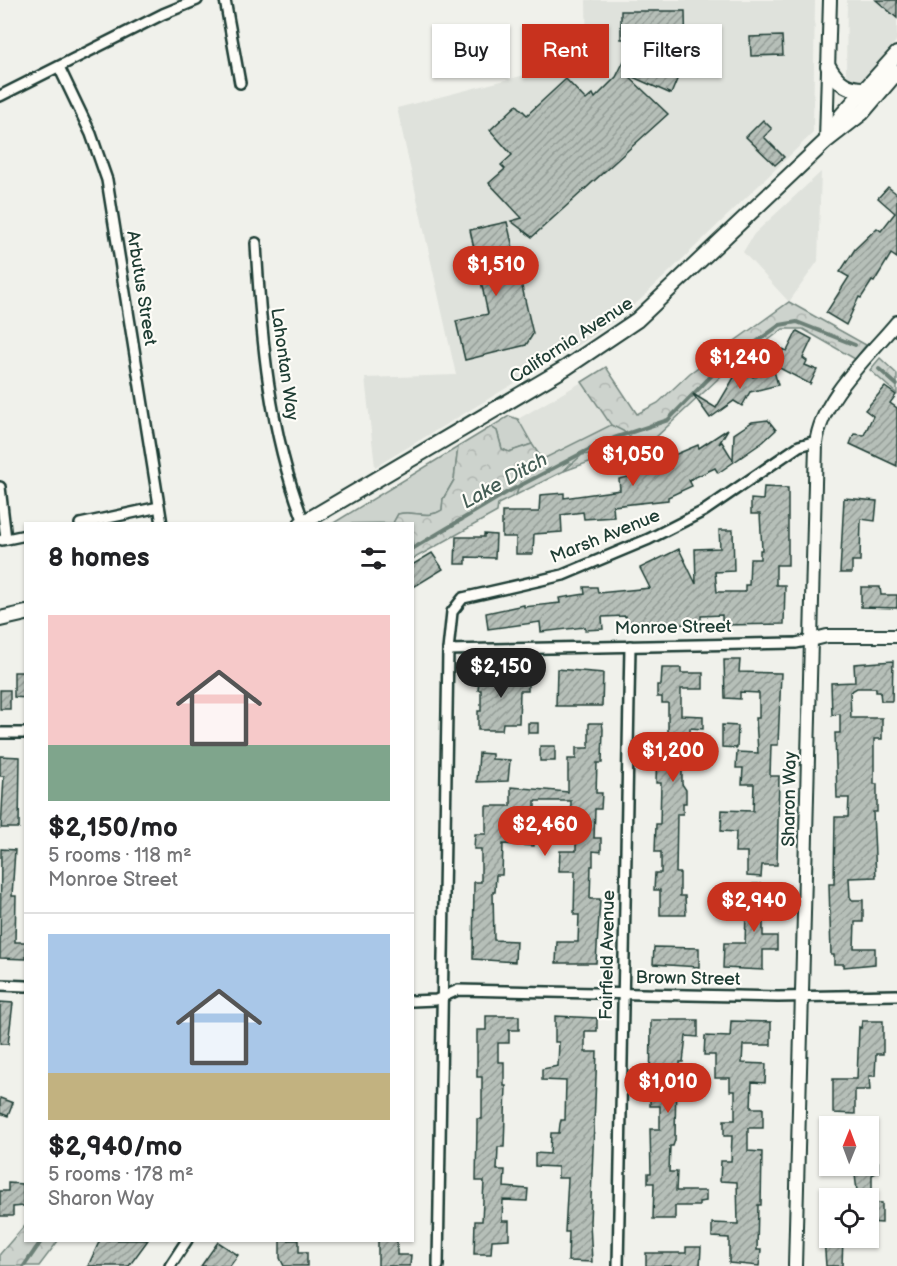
<!DOCTYPE html>
<meta charset="utf-8">
<style>
body{margin:0;font-family:"Balsamiq Sans",sans-serif;background:#f6f6f6;color:#202124;height:100vh;display:flex;flex-direction:column;font-size:22px;white-space:nowrap}
*{box-sizing:border-box;margin:0}
p{font-size:20px;color:#757577}
.icon{flex:none;width:33px;height:33px;fill:none;stroke:currentColor;stroke-width:2;stroke-linecap:round;stroke-linejoin:round}
.map{position:relative;flex:1;overflow:hidden}
.sheet{position:absolute;left:24px;top:522px;width:390px;height:720px;display:flex;flex-direction:column;background:#fff;border-radius:0px;box-shadow:0 2px 4px #0004}
.sheet>*{flex:none}
.guide{position:absolute;left:432px;top:24px;width:375px;height:54px;display:flex;gap:12px}
.needle{width:39px;rotate:1deg}
.controls{position:absolute;left:819px;top:1116px;display:grid;gap:12px}
.controls a{display:grid;place-items:center;width:60px;height:60px;border-radius:0px;background:#fff;box-shadow:0 2px 4px #0004;font-size:30px}
.price{position:absolute;translate:-50% -51px;padding:0 14px;border-radius:21px;background:#c8321e;color:#fff;font-size:20px;line-height:39px;filter:drop-shadow(0 2px 3px #0008)}
.price::after{content:'';position:absolute;left:50%;top:36px;width:18px;height:14px;margin-left:-9px;background:inherit;clip-path:polygon(0 0,100% 0,50% 100%)}
.price.on{background:#222;color:#fff}
ul{padding:0;list-style:none}
li{display:grid;align-content:center;gap:12px;height:318px;padding:0 24px}
li+li{border-top:2px solid #e0e0e0}
li span{display:grid;place-items:center;height:186px;border-radius:0px;color:#555}
li>.icon{margin-inline-start:auto}
span .icon{width:108px;height:108px;fill:#fffc;stroke-width:1}
li b{font-size:26px}
h2{display:flex;justify-content:space-between;align-items:center;height:72px;padding:0 24px;font-size:26px}
.chip{padding:0 21px;border-radius:0px;background:#fff;box-shadow:0 2px 4px #0004;font-size:21px;line-height:54px}
.chip.on{background:#c8321e;color:#fff}
.map>svg:first-child{display:block}
</style>
<div class="map">
<svg width="897" height="1266" viewBox="0 0 897 1266">
<defs>
<pattern id="forest-crowns" width="20" height="18" patternUnits="userSpaceOnUse" patternTransform="scale(1.5)"><rect width="20" height="18" fill="#cdd3cd"/><path d="M2 6a3 3 0 1 1 6 0M12 15a3 3 0 1 1 6 0" fill="none" stroke="#b0b6b1"/></pattern>
<pattern id="building-hatch" width="6" height="6" patternUnits="userSpaceOnUse" patternTransform="scale(1.5)"><rect width="6" height="6" fill="#b6bfb8"/><path d="M-1 1l2-2M0 6l6-6M5 7l2-2" fill="none" stroke="#939c96"/></pattern>
</defs>
<rect width="100%" height="100%" fill="#f0f1eb"/>
<filter id="ink" filterUnits="userSpaceOnUse"><feTurbulence type="fractalNoise" baseFrequency=".0167" numOctaves="2"/><feDisplacementMap in="SourceGraphic" scale="12" xChannelSelector="R" yChannelSelector="G"/><feConvolveMatrix kernelMatrix="1 2 1 2 8 2 1 2 1" color-interpolation-filters="sRGB"/></filter>
<g filter="url(#ink)">
<g fill="#dfe2dc">
<path d="M586 0H815L813 133 640 300 609 324 588 339 375 467 365 378 456 375 397 108 587 59Z"/>
<path d="M847 0H897V40L867 76 860 80 851 79 846 73Z"/>
<path d="M821 172 818 261 789 302 743 252 754 234Z"/>
<path d="M582 382 611 425 542 459 518 419Z"/>
</g>
<g fill="#cdd3cd" stroke="#768880" stroke-width="1.5">
<path d="M509 416 518 419 532 444 509 452 502 449 497 431 491 427Z"/>
<path d="M611 425 623 430 638 444 569 464 564 471 516 495 525 468Z"/>
<path d="M458 447 454 480 443 499 442 510C427 520 414 510 398 514L393 523 332 524Z"/>
</g>
<g fill="url(#forest-crowns)" stroke="#768880" stroke-width="1.5">
<path d="M789 302 866 345 855 359 803 329H783L720 377 655 438 638 444 623 431 611 425 582 382 606 367 637 414 658 403 690 373Z"/>
<path d="M880 358 897 374V394L870 370Z"/>
<path d="M491 427 497 431 502 449 509 452 532 444 542 459 525 469 516 495 498 504 497 512 413 559 412 524 393 523 398 514C414 510 427 520 442 510L443 499 454 480 458 447Z"/>
<path d="M603 452 609 455 564 471 582 455Z"/>
<path d="M25 1225 26 1240 58 1241 39 1266H0V1254Z"/>
</g>
<g fill="none" stroke-linecap="round" stroke-linejoin="round">
<g stroke="#6c8077" stroke-width="4">
<path d="M879 369 897 385"/>
<path d="M412 549 506 493 586 451 614 438 668 420 717 370 780 325 797 322 855 345"/>
<path d="M24 1266 42 1240"/>
</g>
</g>
<g fill="url(#building-hatch)" stroke="#1f3d34" stroke-width="1.5">
<path d="M876 0H897V18Z"/>
<path d="M621 11H685L686 58 671 94 626 74 668 114 532 237 511 221 522 218 489 183 505 169 501 165 512 155 490 130 517 105 527 115 566 79 586 100 593 94 595 98 616 77 635 39H621Z"/>
<path d="M782 36 783 55 751 56 750 37Z"/>
<path d="M763 120 772 129 764 137 784 157 775 165 746 137Z"/>
<path d="M888 187 897 194V258L891 254 874 282 872 281 861 298 859 297 846 325 826 313 849 277 840 272 855 249 877 228 881 231 895 213 878 198Z"/>
<path d="M507 222 533 334 526 345 465 360 456 321 488 314 470 230Z"/>
<path d="M797 331 812 339 803 358 807 361 805 365 817 370 810 384 766 361 773 348 782 352 783 349 787 351Z"/>
<path d="M739 369 753 377 774 371 778 385 750 392 742 406 734 401 710 418 693 394 716 408Z"/>
<path d="M885 387 896 395 890 403 897 408V466L850 444 854 434 864 435 873 416 865 410Z"/>
<path d="M768 420 776 430 763 442 718 473 715 468 689 480 692 486 668 497V500L613 506 614 517 584 519 583 512 561 515 562 532 534 534 533 554H516V537H502V512H539L540 495 564 493V498L620 490 619 479 671 468 667 458 698 445 699 448 728 429 719 444 722 442 733 460 734 434 752 422Z"/>
<path d="M764 487 788 488V565H776V585H785L784 624 722 625V615L701 616V628H687V624L646 628 626 626V616L602 617 603 629 585 630V627L541 632 540 622 488 629 486 613 524 605V607L560 603 559 598 585 594 584 587H597L598 593 650 588 640 568 679 549 696 584 695 549 720 548 719 530H733L734 571 715 572 717 592H745V585H749L750 559H760V550H762L760 514H751V499L763 500Z"/>
<path d="M844 498 877 501 875 521 861 519 860 561H852V573H840Z"/>
<path d="M484 534 496 535 495 558 466 557V564H455L456 537H484Z"/>
<path d="M432 553 443 569 412 588V565Z"/>
<path d="M861 587H880L881 595H897V608L861 607Z"/>
<path d="M724 660H740L739 672 781 673 778 745H771L770 776H779L777 865H762L761 877 747 876V852H735L736 832 721 831 722 810 753 811 754 784H742L743 768H736L737 752 758 753 756 718H759V693L740 692V699L725 698Z"/>
<path d="M893 661 892 701H881L880 692H876V688H857L850 692 851 718H882V739H874V784H877V812H873L876 877 849 878 850 897 852 900H863V922H855L854 948H875V964L844 967V964H834V955H831L829 884H834L835 817H848L849 798H837L835 733H840V714L832 715 831 683 855 682 854 664Z"/>
<path d="M662 668H681V673H703V689H681V715L703 716V729L690 728V757H682V784L686 790V803H683V814H677L676 873H680V896H685L686 915H660V890H654L655 873H661V852H655L656 824H660L661 783H656L657 738H666L668 732V703H662V697H657V685H661Z"/>
<path d="M557 669 603 673 602 706H556Z"/>
<path d="M14 672H26V698L14 697Z"/>
<path d="M480 672H528V691H520L519 723H503L502 730H478V711H481V690H478Z"/>
<rect x="0" y="690" width="10" height="19"/>
<rect x="528" y="723" width="10" height="10"/>
<path d="M589 723H602L603 729 602 763H597L596 793H602L601 809H595L594 838H601V852L593 851V866H591L590 899H600L596 963H556L557 942H578L579 915H574L575 871H559L560 851H576V832L570 831 571 801H535V809L520 808V835H534V846L503 844 502 875H496L495 892H493L494 940 516 941 515 962 473 959 474 882H481V849H474L475 834H486V806H511V787L568 792V759H576V748H589Z"/>
<path d="M722 725 738 726 737 748 722 747Z"/>
<rect x="540" y="746" width="15" height="15"/>
<path d="M479 753 492 754V759L510 760 508 781 477 782Z"/>
<path d="M0 756 20 757 19 828H1L4 776H0Z"/>
<path d="M1 849 15 850 12 896H16L15 942H26V959L0 958Z"/>
<path d="M753 884H777L774 914H763V936H777V950H763V970L723 968 724 943H745L746 914H752Z"/>
<path d="M654 947 699 948V967L653 964Z"/>
<path d="M0 1002 13 1003 8 1044H0Z"/>
<path d="M486 1016H519V1030H509V1043H498V1062H504V1086H506L504 1147H498L497 1170H505L504 1187 528 1189 527 1201 503 1200 502 1221H509V1239L492 1240 491 1254H474L475 1221H482L484 1181H476L477 1127V1119H482V1077H477V1030H486Z"/>
<path d="M555 1016 597 1018V1031H585V1052H597L590 1222 592 1262 568 1261 569 1232H565L568 1178H558V1167L535 1166V1153L550 1154 551 1133H559L560 1124 561 1120H565L566 1081 542 1080V1069L558 1066 559 1042H555Z"/>
<path d="M651 1020H698V1037L686 1036 683 1062H680V1074H676L675 1140 673 1146H670L669 1172H677L676 1191H706V1201L699 1202V1206H675V1219H653L654 1183H648V1173H651L650 1129H660V1106H650Z"/>
<path d="M731 1021 771 1022V1045H743L742 1063 766 1064 765 1083 752 1082 751 1108H763V1128H748V1151L762 1152 761 1205H758L757 1250H761L759 1266 729 1263V1238L712 1237V1223L738 1224 737 1182 720 1181 721 1161H731L732 1136H724V1120H735V1091H730V1078H715V1055H704L705 1036 730 1037Z"/>
<path d="M862 1021H883V1054H876L875 1076H869L870 1090H855V1114L833 1113V1079H857L859 1027 861 1028Z"/>
<path d="M0 1098 13 1103 8 1116 0 1113Z"/>
<path d="M868 1162H878V1172L872 1175V1191H857L855 1175H845V1166H868Z"/>
<path d="M8 1183 23 1184V1206L13 1207V1216H0V1191H8Z"/>
<path d="M868 1202 882 1203V1223L868 1222Z"/>
<path d="M824 1238H843L842 1266H826Z"/>
<path d="M100 1240H148L129 1266H88Z"/>
<path d="M280 1240H299V1252H307V1266H284L280 1258Z"/>
<path d="M378 1240H397V1255H411L410 1266H378Z"/>
<path d="M218 1242 238 1255 230 1266H201Z"/>
<path d="M686 1247H701L700 1266H646V1253H686Z"/>
</g>
<g fill="none" stroke-linecap="round" stroke-linejoin="round">
<g stroke="#1f3d34" stroke-width="14">
<g id="minor">
<path d="M225 0 240 83"/>
<path d="M59 67 91 134 107 180 162 524"/>
<path d="M0 96 163 14 197 0"/>
<path d="M256 243C261 338 269 432 304 522"/>
<path d="M0 487 6 539"/>
<path d="M80 524 159 507"/>
<path d="M2 540 26 535"/>
<path d="M448 650 796 643 811 640"/>
<path d="M0 733H26"/>
<path d="M0 985 26 986"/>
<path d="M412 1001 436 1000 458 990 778 997 897 995"/>
<path d="M170 1266 187 1240"/>
<path d="M438 1266 448 650 452 612 463 598 563 575 649 539 704 511 799 446 816 441"/>
<path d="M618 1266 630 646"/>
</g>
</g>
<g stroke="#1f3d34" stroke-width="16">
<g id="tertiary">
<path d="M826 141 830 0"/>
<path d="M811 640 827 636H897"/>
<path d="M795 1266 816 444C821 398 868 357 897 322"/>
</g>
</g>
<g stroke="#1f3d34" stroke-width="18">
<g id="secondary">
<path d="M828 66C838 83 847 90 867 89"/>
<path d="M828 136 842 115 897 54"/>
<path d="M301 524 567 367 637 320 826 141 862 113 897 72"/>
<path d="M0 619 26 613"/>
</g>
</g>
<use href="#minor" stroke="#fdfcf7" stroke-width="9"/>
<use href="#tertiary" stroke="#fdfcf7" stroke-width="12"/>
<use href="#secondary" stroke="#fdfcf7" stroke-width="14"/>
</g>
</g>
<g text-anchor="middle" stroke-width="4.5" stroke-linejoin="round" paint-order="stroke">
<g font-size="18" fill="#1f3d34" stroke="#fdfcf7">
<text transform="translate(142 288) rotate(81)" y="6">Arbutus Street</text>
<text transform="translate(571 340) rotate(-33)" y="6">California Avenue</text>
<text transform="translate(285 364) rotate(82)" y="6">Lahontan Way</text>
<text transform="translate(605 536) rotate(-22)" y="6">Marsh Avenue</text>
<text transform="translate(673 627) rotate(-1)" y="6">Monroe Street</text>
<text transform="translate(789 799) rotate(-89)" y="6">Sharon Way</text>
<text transform="translate(607 955) rotate(-89)" y="6">Fairfield Avenue</text>
<text transform="translate(688 978) rotate(1)" y="6">Brown Street</text>
</g>
<g font-size="20" font-style="italic" fill="#455e56" stroke="#fdfcf7">
<text transform="translate(504 480) rotate(-29)" y="7">Lake Ditch</text>
</g>
</g>
</svg>
<div class="controls">
<a><svg class="needle" viewBox="-14 -14 28 28"><path d="M0-13l5 13h-10z" fill="#e53935"/><path d="M0 13l5-13h-10z" fill="#757577"/></svg></a>
<a><svg class="icon" aria-label="locate" viewBox="0 0 24 24"><circle cx="12" cy="12" r="6"/><path d="M12 2v4M12 18v4M2 12h4M18 12h4"/></svg></a>
</div>
<b class="price" style="left:496px;top:297px">$1,510</b>
<b class="price" style="left:740px;top:390px">$1,240</b>
<b class="price" style="left:633px;top:487px">$1,050</b>
<b class="price on" style="left:501px;top:699px">$2,150</b>
<b class="price" style="left:673px;top:783px">$1,200</b>
<b class="price" style="left:545px;top:857px">$2,460</b>
<b class="price" style="left:754px;top:933px">$2,940</b>
<b class="price" style="left:668px;top:1114px">$1,010</b>
<div class="guide">
<a class="chip">Buy</a>
<a class="chip on">Rent</a>
<a class="chip">Filters</a>
</div>
<section class="sheet">
<h2>8 homes<svg class="icon" aria-label="filters" viewBox="0 0 24 24"><path d="M4 7h16M4 17h16"/><circle cx="9" cy="7" r="2"/><circle cx="15" cy="17" r="2"/></svg></h2>
<ul>
<li><span style="background:linear-gradient(#f6c9c9 70%,#7fa58c 0)"><svg class="icon" aria-label="home" viewBox="0 0 24 24"><path d="M3 11l9-7 9 7M6 9v11h12V9"/></svg></span><div><b>$2,150/mo</b><p>5 rooms · 118 m²</p><p>Monroe Street</p></div></li>
<li><span style="background:linear-gradient(#a9c7e8 75%,#c2b280 0)"><svg class="icon" aria-label="home" viewBox="0 0 24 24"><path d="M3 11l9-7 9 7M6 9v11h12V9"/></svg></span><div><b>$2,940/mo</b><p>5 rooms · 178 m²</p><p>Sharon Way</p></div></li>
</ul>
</section>
</div>
